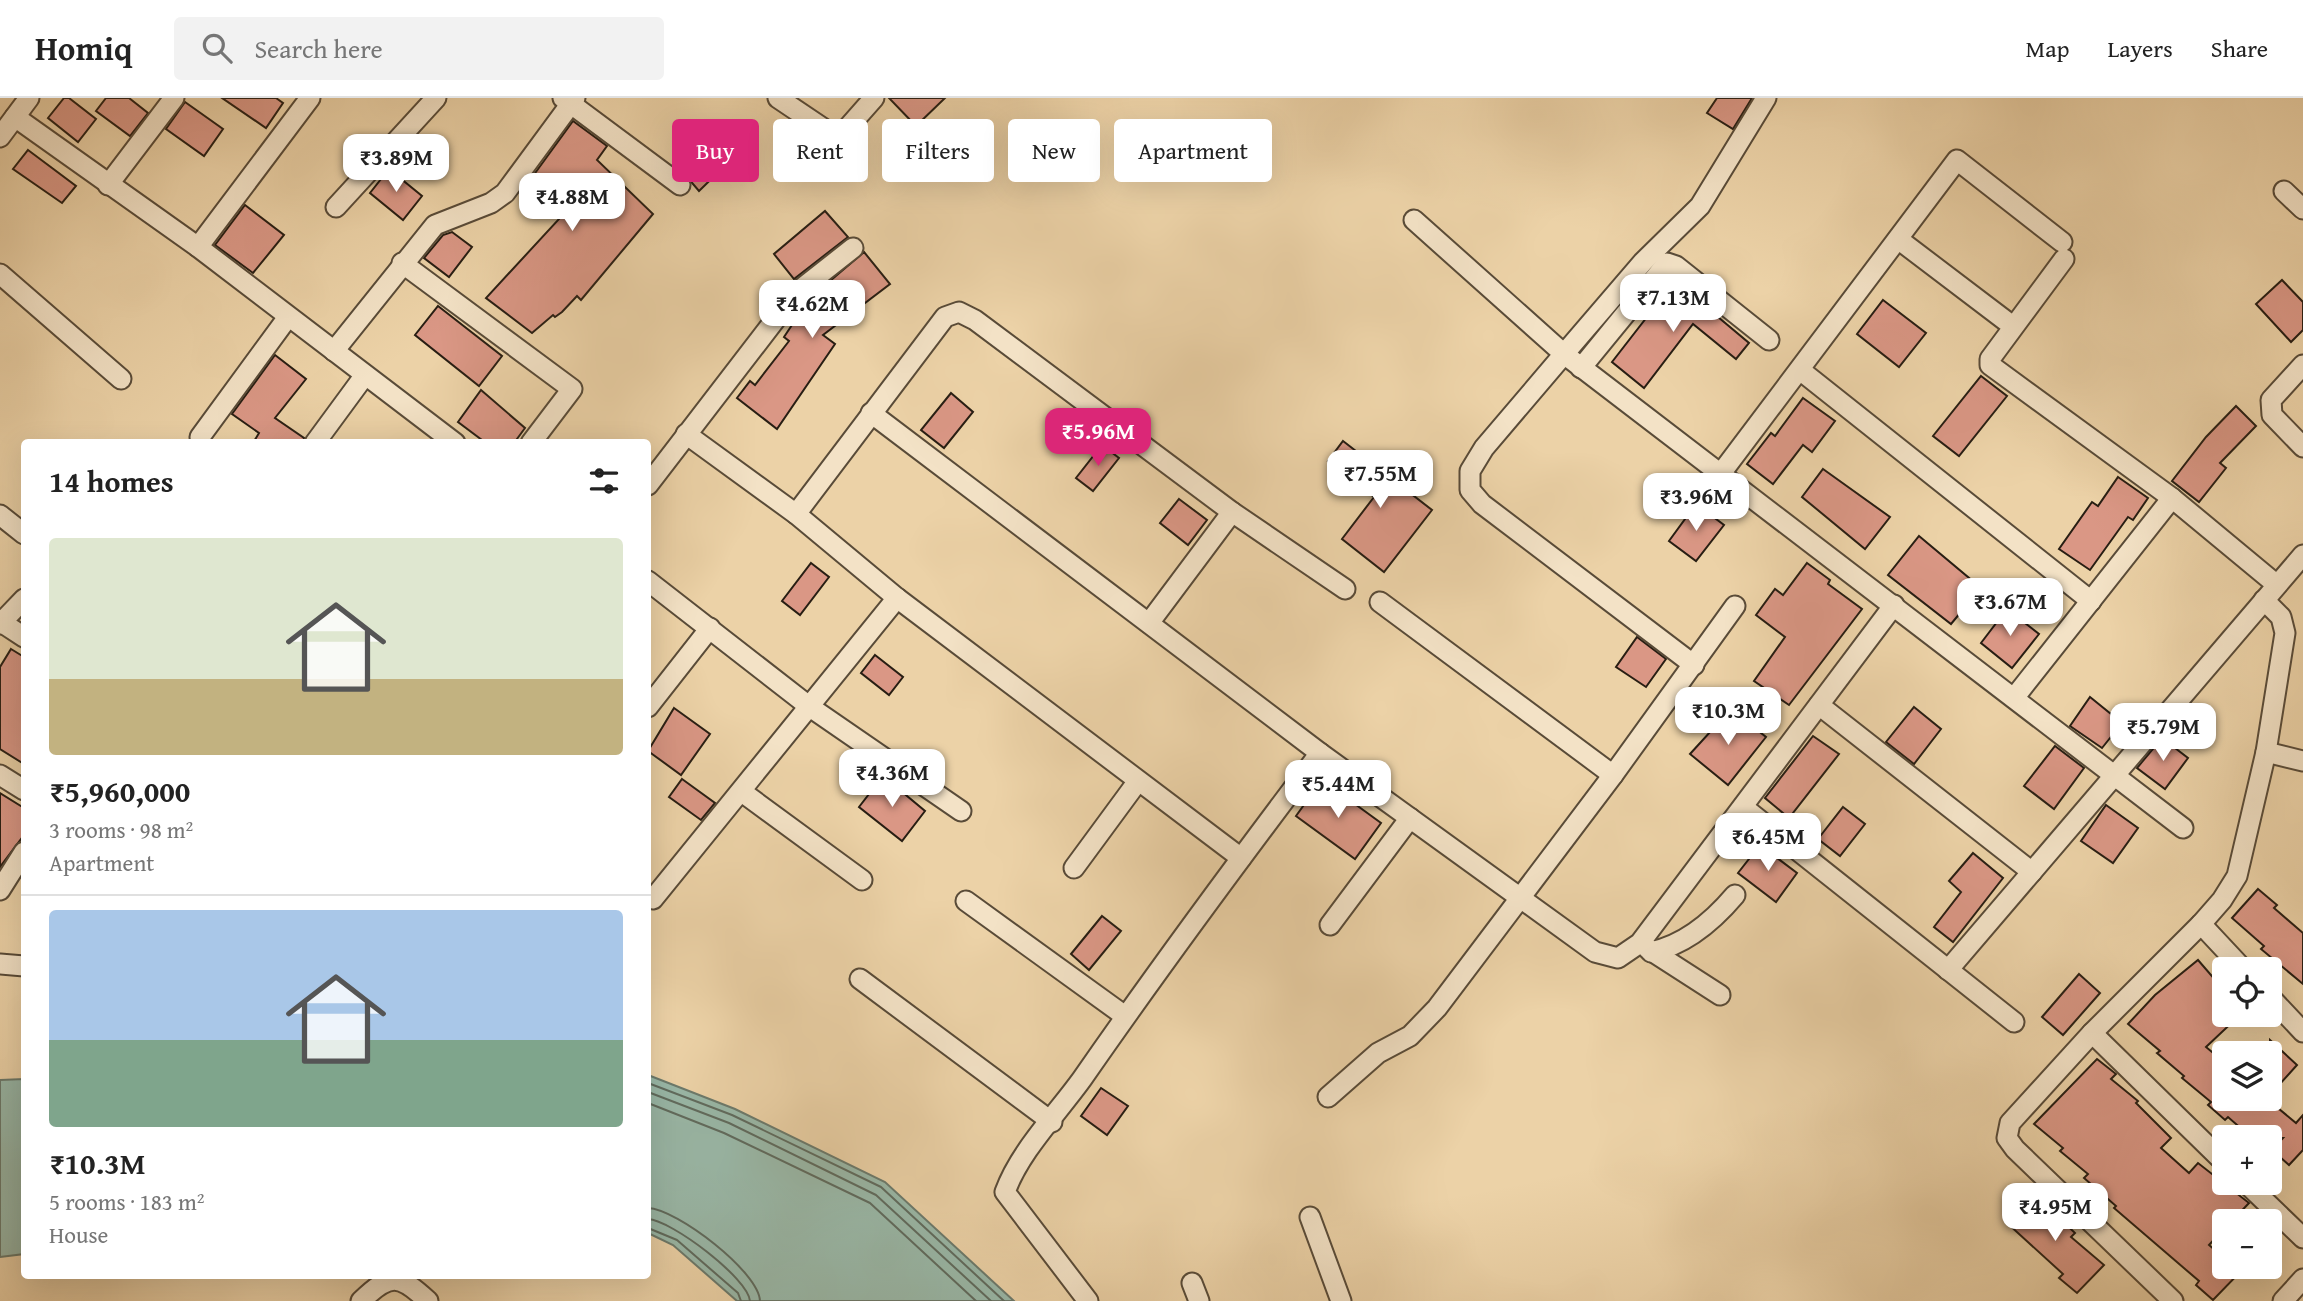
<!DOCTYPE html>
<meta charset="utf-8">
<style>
body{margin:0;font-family:"Gentium Book Plus",serif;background:#f2f2f2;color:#222;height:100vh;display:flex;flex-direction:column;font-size:26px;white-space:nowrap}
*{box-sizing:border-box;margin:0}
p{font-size:23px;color:#767676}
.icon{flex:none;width:38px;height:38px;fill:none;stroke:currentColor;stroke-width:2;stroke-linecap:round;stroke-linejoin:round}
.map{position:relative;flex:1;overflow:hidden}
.side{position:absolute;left:21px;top:341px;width:630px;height:840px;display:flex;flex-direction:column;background:#fff;border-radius:7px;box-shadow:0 7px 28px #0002}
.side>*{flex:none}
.top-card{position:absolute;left:672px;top:21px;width:665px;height:63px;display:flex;gap:14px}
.tools{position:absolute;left:2212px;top:859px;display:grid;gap:14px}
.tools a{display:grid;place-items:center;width:70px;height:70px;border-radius:7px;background:#fff;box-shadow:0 7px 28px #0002;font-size:35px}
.price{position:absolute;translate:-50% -60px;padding:0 16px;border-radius:14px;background:#fff;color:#222;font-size:23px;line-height:46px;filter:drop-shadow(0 2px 4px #0008)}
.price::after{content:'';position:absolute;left:50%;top:42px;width:21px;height:16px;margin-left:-10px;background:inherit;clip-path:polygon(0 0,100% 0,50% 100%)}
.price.selected{background:#db2777;color:#fff}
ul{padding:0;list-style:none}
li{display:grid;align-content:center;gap:14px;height:371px;padding:0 28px}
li+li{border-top:2px solid #e0e0e0}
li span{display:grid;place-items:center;height:217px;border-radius:7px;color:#555}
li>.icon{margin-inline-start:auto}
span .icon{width:126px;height:126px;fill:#fffc;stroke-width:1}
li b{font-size:30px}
h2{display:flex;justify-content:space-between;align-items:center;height:84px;padding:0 28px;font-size:30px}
.tag{padding:0 24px;border-radius:7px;background:#fff;box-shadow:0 7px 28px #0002;font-size:24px;line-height:63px}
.tag.selected{background:#db2777;color:#fff}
header{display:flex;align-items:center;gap:42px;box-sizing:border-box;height:98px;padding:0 35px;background:#fff;border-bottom:2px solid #e0e0e0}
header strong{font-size:33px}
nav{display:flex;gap:38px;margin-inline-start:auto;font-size:24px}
.search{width:490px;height:63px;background:#f2f2f2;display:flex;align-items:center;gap:18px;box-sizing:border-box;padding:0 24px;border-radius:7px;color:#767676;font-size:26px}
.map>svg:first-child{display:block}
</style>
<header>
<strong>Homiq</strong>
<div class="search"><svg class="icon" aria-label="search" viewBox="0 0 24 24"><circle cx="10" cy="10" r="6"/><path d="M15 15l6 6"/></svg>Search here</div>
<nav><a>Map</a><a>Layers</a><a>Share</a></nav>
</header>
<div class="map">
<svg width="2303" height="1203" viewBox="0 0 2303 1203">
<rect width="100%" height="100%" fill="#ecd2a7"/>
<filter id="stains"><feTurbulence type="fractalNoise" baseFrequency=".00286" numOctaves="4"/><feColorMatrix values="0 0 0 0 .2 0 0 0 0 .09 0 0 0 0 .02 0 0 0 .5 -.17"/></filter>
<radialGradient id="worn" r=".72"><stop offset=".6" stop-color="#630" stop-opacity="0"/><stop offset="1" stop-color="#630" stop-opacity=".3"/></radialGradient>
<g fill="#99b8a8" stroke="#6c7a6c" stroke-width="2">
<path d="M648 977 735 1011 885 1084 1014 1203H737L673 1147 648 1135Z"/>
<path d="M24 981V1156L0 1159V982Z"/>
</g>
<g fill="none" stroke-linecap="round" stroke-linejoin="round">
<g stroke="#606b5e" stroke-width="2">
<path d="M648 985 732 1017 881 1089 1004 1203"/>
<path d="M648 994 729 1025 876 1097 991 1203"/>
<path d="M648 1005 724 1035 870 1105 976 1203"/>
<path d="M648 1110C677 1111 759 1174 760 1203"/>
<path d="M648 1121C671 1122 748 1180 750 1203"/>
<path d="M648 1130 677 1142 738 1195 741 1203"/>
</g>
</g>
<g fill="#da9785" stroke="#281e13" stroke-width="2">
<path d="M64 0H69L96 21 78 44 48 20Z"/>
<path d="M106 0H129L148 15 130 38 96 13Z"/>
<path d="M222 0H276L283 5 266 30Z"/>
<path d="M889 0H945L916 28Z"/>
<path d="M1717 0H1752L1733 31 1707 15Z"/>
<path d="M185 4 223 31 204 58 166 31Z"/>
<path d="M573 23 607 48 597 62 653 116 581 202 577 198 562 214 555 219 553 217 532 235 486 200 572 107 533 78Z"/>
<path d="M718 36 737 56 699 93 681 72Z"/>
<path d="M28 52 76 88 62 105 13 71Z"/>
<path d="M389 71 422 98 403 122 370 95Z"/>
<path d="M245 107 284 137 253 175 215 147Z"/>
<path d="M825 113 848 139 794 181 774 156Z"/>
<path d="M452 134 472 149 449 179 424 160 443 137Z"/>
<path d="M864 154 890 186 823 237 835 246 777 331 737 300 750 283 755 287 789 243 784 239 810 200Z"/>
<path d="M2282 182 2303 204V232L2291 244 2256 206Z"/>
<path d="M1675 183 1749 245 1736 261 1693 226 1644 290 1612 264Z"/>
<path d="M1883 202 1926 235 1899 269 1857 236Z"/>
<path d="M438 208 502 258 479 288 415 237Z"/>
<path d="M275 257 306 281 275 320 304 340 303 345H253L259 335 232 316Z"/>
<path d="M1981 278 2007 298 1959 358 1933 338Z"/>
<path d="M481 292 525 330 514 345H486L458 324Z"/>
<path d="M951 295 973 314 944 350 921 332Z"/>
<path d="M1803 300 1835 323 1812 354 1803 347 1773 386 1747 366 1771 335 1775 338Z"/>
<path d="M2236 308 2256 328 2220 365 2226 370 2199 404 2172 383 2206 339Z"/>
<path d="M1343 343 1432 412 1384 474 1342 441 1374 399 1328 363Z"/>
<path d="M1102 347 1119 360 1093 393 1076 380Z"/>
<path d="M1823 371 1890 419 1865 451 1802 399Z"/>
<path d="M2118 379 2148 400 2133 422 2128 419 2090 472 2059 451 2092 404 2098 408Z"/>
<path d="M1179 401 1207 422 1188 447 1160 425Z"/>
<path d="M1696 406 1724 427 1696 463 1669 443Z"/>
<path d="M1919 438 1981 490 1951 526 1888 477Z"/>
<path d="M811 465 829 479 800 517 782 503Z"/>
<path d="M1807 465 1830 482 1828 486 1862 511 1789 607 1754 583 1785 539 1756 517 1775 491 1783 497Z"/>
<path d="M2007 511 2039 536 2012 570 1981 545Z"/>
<path d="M1637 539 1666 561 1646 589 1616 569Z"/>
<path d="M11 551 24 559V666L0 651V569Z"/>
<path d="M875 557 903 579 889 597 861 575Z"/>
<path d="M2090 599 2122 625 2102 650 2070 628Z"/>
<path d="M1914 609 1941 631 1914 666 1886 644Z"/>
<path d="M674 610 710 636 681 677 648 653Z"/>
<path d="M1731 611 1766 639 1728 687 1690 656Z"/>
<path d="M1813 638 1839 656 1789 720 1765 700Z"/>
<path d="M2162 640 2188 660 2165 691 2137 670Z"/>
<path d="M2055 648 2084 670 2054 711 2024 688Z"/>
<path d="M883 678 925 713 902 743 859 709Z"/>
<path d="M682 681 715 705 701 722 669 699Z"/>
<path d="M1322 682 1381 725 1355 761 1296 718Z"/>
<path d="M0 695 24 710V737L0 769Z"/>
<path d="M2106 707 2138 730 2113 765 2081 743Z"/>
<path d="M1843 709 1865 726 1840 758 1818 741Z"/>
<path d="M1760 747 1797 775 1776 804 1738 775Z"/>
<path d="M1973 755 2003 780 1953 844 1934 829 1961 794 1949 783Z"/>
<path d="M2258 791 2277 807 2274 810 2303 835V886L2261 851 2264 848 2232 820Z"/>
<path d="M1102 818 1121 833 1089 872 1071 856Z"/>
<path d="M2198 862 2224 892V917H2240L2206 949 2224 964V1001H2267L2296 1025 2303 1017V1052L2289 1067 2272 1052 2283 1040H2252L2228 1019 2225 1022 2208 1007 2211 1004 2182 980 2184 978 2157 955 2160 953 2128 926 2155 897Z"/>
<path d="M2079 876 2100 895 2063 937 2042 919Z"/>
<path d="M2270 942 2297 967 2270 997Z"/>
<path d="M2097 961 2116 976 2111 981 2138 1003 2136 1005 2171 1040 2161 1050 2189 1075 2198 1065 2249 1105 2231 1124H2224V1131L2209 1147 2224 1160V1169H2245L2213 1202 2196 1187 2199 1183 2114 1110 2116 1108 2084 1080 2088 1076 2060 1053 2063 1050 2034 1026Z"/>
<path d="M1101 990 1128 1008 1107 1037 1081 1018Z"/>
<path d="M2033 1095 2075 1135 2071 1139 2104 1167 2077 1195 2059 1180 2063 1176 2007 1125Z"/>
</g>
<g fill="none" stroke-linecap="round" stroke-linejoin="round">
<g stroke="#594b38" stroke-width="23">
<g id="minor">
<path d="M563 0 680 87"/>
<path d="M778 0 833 37 844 34 874 0"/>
<path d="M1766 0 1700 108 1643 164 1564 256 2183 730"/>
<path d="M15 19 198 149 455 345"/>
<path d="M0 39 29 0"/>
<path d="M108 87 174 0"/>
<path d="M2284 93 2303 111"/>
<path d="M336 109 436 0"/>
<path d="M1414 122 1564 256 1484 350 1470 373V392L1482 406 1694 567"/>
<path d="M1898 141 2006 223"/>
<path d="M198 149 310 0"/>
<path d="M2064 161 1990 261V267L2172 400 2277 487"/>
<path d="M402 165 572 291 531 345"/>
<path d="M0 176 121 281"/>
<path d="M334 253 435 127 491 105 505 95 575 0"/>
<path d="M2303 267 2271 302 2272 317 2303 349"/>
<path d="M1581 270 1667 165 1676 168 1769 242"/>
<path d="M1800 272 2091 503"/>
<path d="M871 315 1320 655 1595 854 1618 860 1640 845 1894 507"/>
<path d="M686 336 796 416 897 500 1241 760"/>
<path d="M200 339 288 219"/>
<path d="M315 345 365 277"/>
<path d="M1719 378 1957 62 2062 144"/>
<path d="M648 387 778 218 801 191 853 150"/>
<path d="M796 416 945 219 959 214 975 222 1232 414 1345 491"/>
<path d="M0 417 24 436"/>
<path d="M648 483 810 609 961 713"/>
<path d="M1380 504 1613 677"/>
<path d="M1 524 24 539"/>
<path d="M1149 525 1232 414"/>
<path d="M0 526 24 501"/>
<path d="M2014 600 2172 400"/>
<path d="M1819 607 2032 774"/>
<path d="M648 609 710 530"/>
<path d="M2266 654 2303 663"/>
<path d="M0 677 24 692"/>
<path d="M742 694 862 782"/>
<path d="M1743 709 2014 924"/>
<path d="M1074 770 1138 683"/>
<path d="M0 792 24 754"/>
<path d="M653 801 897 500"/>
<path d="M966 803 1125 918"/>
<path d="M2201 826 2244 872"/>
<path d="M1330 827 1410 720"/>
<path d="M1647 850 1720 897"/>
<path d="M1651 854C1685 847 1713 823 1735 797"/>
<path d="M0 866 24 868"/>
<path d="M1948 872 2303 457"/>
<path d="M860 881 1052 1024"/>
<path d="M2270 899 2303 934"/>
<path d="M2092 935 2224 1064"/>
<path d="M1328 999 1378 955 1410 938 1437 910 1613 677 1735 508"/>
<path d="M2246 1085 2303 1140"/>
<path d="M1310 1119 1341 1203"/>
<path d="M1192 1185 1199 1203"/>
<path d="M361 1203C390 1175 399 1176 428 1203"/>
<path d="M1088 1203 1005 1094C1020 1053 1056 1017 1082 981 1159 870 1239 762 1320 655"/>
<path d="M2173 1203 2015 1051 2007 1040 2010 1025 2092 935 2201 826 2222 802 2237 778 2266 654 2285 535 2281 519 2264 502"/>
<path d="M2283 1203 2303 1181"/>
</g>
</g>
<use href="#minor" stroke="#f3e2c6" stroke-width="19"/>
</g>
<rect width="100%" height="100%" filter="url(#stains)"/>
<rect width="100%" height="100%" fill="url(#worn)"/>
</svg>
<div class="tools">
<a><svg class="icon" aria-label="locate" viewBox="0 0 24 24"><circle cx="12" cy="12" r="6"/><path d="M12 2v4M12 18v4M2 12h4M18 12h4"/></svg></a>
<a><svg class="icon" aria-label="layers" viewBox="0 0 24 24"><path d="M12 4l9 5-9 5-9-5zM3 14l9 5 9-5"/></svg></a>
<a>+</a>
<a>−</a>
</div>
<b class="price" style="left:396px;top:96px">₹3.89M</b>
<b class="price" style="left:572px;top:135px">₹4.88M</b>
<b class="price" style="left:1673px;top:236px">₹7.13M</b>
<b class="price" style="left:812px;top:242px">₹4.62M</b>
<b class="price selected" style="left:1098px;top:370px">₹5.96M</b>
<b class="price" style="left:1380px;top:412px">₹7.55M</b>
<b class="price" style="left:1696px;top:435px">₹3.96M</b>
<b class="price" style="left:2010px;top:540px">₹3.67M</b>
<b class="price" style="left:1728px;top:649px">₹10.3M</b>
<b class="price" style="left:2163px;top:665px">₹5.79M</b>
<b class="price" style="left:892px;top:711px">₹4.36M</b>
<b class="price" style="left:1338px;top:722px">₹5.44M</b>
<b class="price" style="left:1768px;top:775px">₹6.45M</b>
<b class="price" style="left:2055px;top:1145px">₹4.95M</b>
<div class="top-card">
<a class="tag selected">Buy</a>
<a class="tag">Rent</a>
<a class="tag">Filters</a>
<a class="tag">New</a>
<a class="tag">Apartment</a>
</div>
<section class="side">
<h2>14 homes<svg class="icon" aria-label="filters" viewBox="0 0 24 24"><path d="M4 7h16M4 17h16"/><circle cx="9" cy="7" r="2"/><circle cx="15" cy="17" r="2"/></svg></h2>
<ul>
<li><span style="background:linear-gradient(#dfe7d0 65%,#c2b280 0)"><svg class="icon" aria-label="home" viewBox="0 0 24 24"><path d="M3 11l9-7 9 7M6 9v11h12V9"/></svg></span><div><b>₹5,960,000</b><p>3 rooms · 98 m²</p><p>Apartment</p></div></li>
<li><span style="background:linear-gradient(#a9c7e8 60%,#7fa58c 0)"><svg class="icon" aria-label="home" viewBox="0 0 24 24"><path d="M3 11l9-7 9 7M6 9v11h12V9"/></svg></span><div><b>₹10.3M</b><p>5 rooms · 183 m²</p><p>House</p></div></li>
</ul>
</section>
</div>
